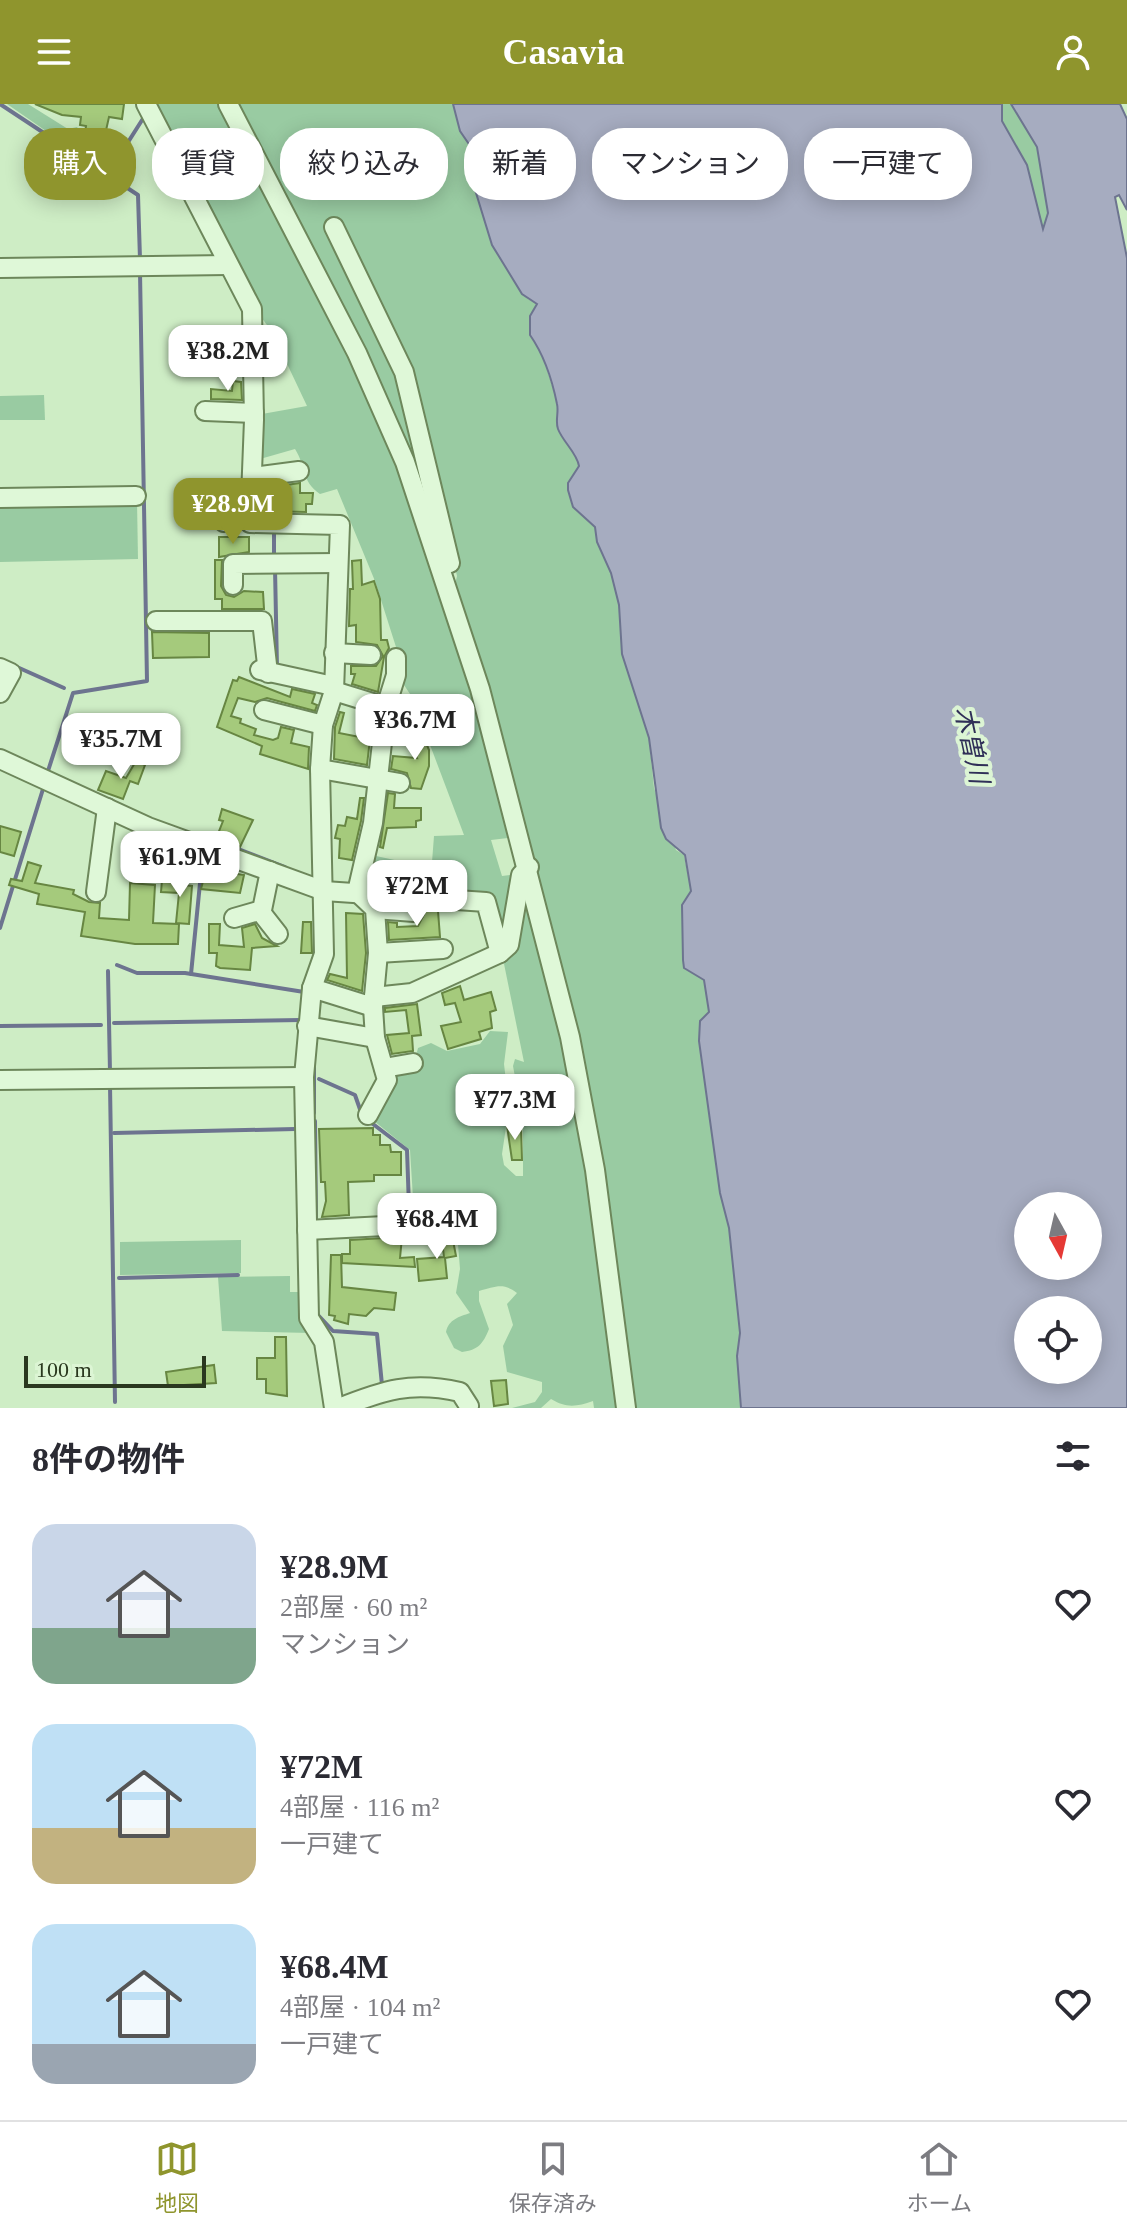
<!DOCTYPE html>
<html lang="ja">
<meta charset="utf-8">
<style>
body{margin:0;font-family:"Times New Roman","Noto Sans JP",serif;background:#f2f2f3;color:#2b2b33;height:100vh;display:flex;flex-direction:column;font-size:30px;white-space:nowrap}
*{box-sizing:border-box;margin:0}
p{font-size:26px;color:#7c7c81}
.icon{flex:none;width:44px;height:44px;fill:none;stroke:currentColor;stroke-width:2;stroke-linecap:round;stroke-linejoin:round}
.map{position:relative;height:1304px;overflow:hidden}
.details{display:flex;flex-direction:column;background:#fff;flex:1}
.details>*{flex:none}
.top-card{position:absolute;left:24px;top:24px;width:1080px;height:72px;display:flex;gap:16px}
.needle{width:52px;rotate:172deg}
.tools{position:absolute;left:1014px;top:1088px;display:grid;gap:16px}
.tools a{display:grid;place-items:center;width:88px;height:88px;border-radius:50%;background:#fff;box-shadow:0 4px 20px #0003;font-size:40px}
.scale{position:absolute;left:24px;bottom:20px;width:182px;box-sizing:border-box;padding-left:8px;border:4px solid #2a381f;border-top:0;font-size:22px;line-height:28px;white-space:nowrap;color:#2a381f;-webkit-text-stroke:6px #dcf5d4;paint-order:stroke}
.price{position:absolute;translate:-50% -68px;padding:0 18px;border-radius:16px;background:#fff;color:#222;font-size:26px;line-height:52px;filter:drop-shadow(0 2px 4px #0008)}
.price::after{content:'';position:absolute;left:50%;top:48px;width:24px;height:18px;margin-left:-12px;background:inherit;clip-path:polygon(0 0,100% 0,50% 100%)}
.price.current{background:#8f952d;color:#fff}
ul{padding:0;list-style:none}
li{display:flex;align-items:center;gap:24px;height:200px;padding:0 32px}
li span{display:grid;place-items:center;flex:none;width:224px;height:160px;border-radius:24px;color:#555}
li>.icon{margin-inline-start:auto}
span .icon{width:96px;height:96px;fill:#fffc;stroke-width:1}
li b{font-size:34px}
h2{display:flex;justify-content:space-between;align-items:center;height:96px;padding:0 32px;font-size:34px}
.pill{padding:0 28px;border-radius:32px;background:#fff;box-shadow:0 4px 20px #0003;font-size:28px;line-height:72px}
.pill.current{background:#8f952d;color:#fff}
header{display:flex;justify-content:space-between;align-items:center;height:104px;padding:0 32px;background:#8f952d;color:#fff;font-size:36px;font-weight:800}
.dock{display:flex;justify-content:space-around;align-items:center;height:112px;border-top:2px solid #e1e1e2;background:#fff;font-size:22px;color:#7c7c81}
.dock a{display:grid;justify-items:center;gap:4px}
.dock .current{color:#8f952d}
.map>svg:first-child{display:block}
</style>
<header><svg class="icon" aria-label="menu" viewBox="0 0 24 24"><path d="M4 6h16M4 12h16M4 18h16"/></svg>Casavia<svg class="icon" aria-label="person" viewBox="0 0 24 24"><circle cx="12" cy="8" r="4"/><path d="M4 21q1-7 8-7t8 7"/></svg></header>
<div class="map">
<svg width="1127" height="1304" viewBox="0 0 1127 1304">
<rect width="100%" height="100%" fill="#ceedc5"/>
<g fill="#99cba2">
<path d="M7 0H28L68 25 77 23 83 32 81 44 72 45Z"/>
<path d="M151 0H221C281 116 346 231 396 352 447 474 478 606 515 733L491 736 502 772 519 770 507 838 487 794 362 786 376 752 427 763 432 758 434 732 464 731 412 593 398 572 403 548 396 543 375 477 337 385 320 390C301 377 306 362 295 345L260 355 262 310 307 302 272 228 253 202Z"/>
<path d="M235 0H453L460 27 473 46V79L492 141 528 195 537 200C532 233 549 266 557 299 559 307 555 316 558 324 562 338 577 348 579 362L568 379V387L573 403 595 423 597 438 611 469 619 501 622 550 649 634 654 684 676 746 684 751 691 787 682 801 683 856 684 864 704 876 709 908 700 917 699 937 720 1089 729 1124 740 1229 737 1252 741 1304H631L607 1112 454 485 457 472 427 340 447 463Z"/>
<path d="M1002 0H1011L1037 43 1048 109 1044 125 1040 119 1027 61 1002 16Z"/>
<path d="M44 291 45 316H0V292Z"/>
<path d="M137 397 138 455 0 458V398Z"/>
<path d="M523 772 584 1028 621 1304H594L593 1297C576 1303 566 1304 551 1295L541 1304H512L535 1298 542 1288V1278L507 1268 503 1242 513 1221 507 1200 517 1189C503 1178 495 1183 479 1187V1197L489 1225C483 1240 478 1246 462 1248L454 1244 446 1228C449 1215 459 1213 470 1209L456 1189 460 1165 457 1128 413 1094 410 1046 369 1013 386 965 415 956 418 944 431 939 447 947 480 940 490 927 508 928 504 960 509 1003 502 1050 504 1061 516 1072H523V1017L513 962 515 955 524 958 502 850Z"/>
<path d="M241 1136V1169L120 1171V1138Z"/>
<path d="M290 1172V1188H302L311 1229 222 1227 218 1173Z"/>
</g>
<path fill="#a6acc0" stroke="#6d748f" stroke-width="2" fill-rule="evenodd" d="M453 0H1002V17L1027 61 1043 125 1048 109 1037 43 1011 0H1120L1127 15V106L1119 91 1115 93 1127 154V1304H741L737 1252 740 1229 729 1124 720 1089 699 937 700 917 709 908 704 876 684 864 683 856 682 801 691 787 685 751 666 735 661 724 649 634 622 550 619 501 611 469 597 438 595 423 573 403 568 386V379L579 362C577 349 563 338 558 325 555 317 559 308 557 300 552 275 544 251 530 231V212L537 200 522 190 492 141 473 79V46L460 27ZM1028 1102H1088V1162H1028ZM1028 1206H1088V1266H1028Z"/>
<g fill="none" stroke-linecap="round" stroke-linejoin="round">
<g stroke="#6d748f" stroke-width="4">
<path d="M0 0 138 91 140 155"/>
<path d="M111 65 144 13"/>
<path d="M274 425V453"/>
<path d="M275 464 277 564"/>
<path d="M17 563 64 584"/>
<path d="M48 667 73 589 147 577 140 168"/>
<path d="M212 735 285 763"/>
<path d="M0 824 43 685"/>
<path d="M117 861 137 869H185L304 888"/>
<path d="M108 867 110 968"/>
<path d="M191 870 203 749"/>
<path d="M114 919 301 916"/>
<path d="M0 922 101 921"/>
<path d="M314 964V1009"/>
<path d="M319 975 355 991 362 1011"/>
<path d="M110 981 115 1298"/>
<path d="M315 1017 316 1118"/>
<path d="M369 1017 407 1046 409 1103"/>
<path d="M114 1029 295 1025"/>
<path d="M119 1174 238 1171"/>
<path d="M318 1211 333 1227 377 1230 382 1281"/>
</g>
</g>
<g fill="#a5ca7c" stroke="#678642" stroke-width="2">
<path d="M35 0H124L122 15 109 13 105 31 85 29 86 22 80 21 81 13 62 11Z"/>
<path d="M233 277 241 278 242 296 211 295V285L232 287Z"/>
<path d="M300 379V389H313L312 400H306V408L262 407 263 388 279 387V382Z"/>
<path d="M219 433H249V448L219 453Z"/>
<path d="M215 456H222L221 482 226 491 234 493 244 487 263 488 264 505H222V495H215Z"/>
<path d="M361 456 362 481 374 477 380 495 381 536H387L389 544 384 553 378 588 352 580 355 570H351V562H376L383 552 377 541 356 538V521L349 522 350 485H353L352 457Z"/>
<path d="M152 528 209 529V553L153 554Z"/>
<path d="M239 573 290 593 292 585 315 590 312 599 317 601 315 607 267 594 255 598 238 594 231 612 241 615 240 619 256 625 254 631 273 636 278 634 281 623 294 626 291 639 309 643 308 665 260 650 262 642 217 623 233 576 237 577Z"/>
<path d="M340 608 344 609 339 629 370 635 367 661 334 655 335 623Z"/>
<path d="M422 629 429 646V662L421 685 411 684 407 669 391 665 393 652 417 654 409 633Z"/>
<path d="M136 657 145 661 138 680 130 677 123 695 98 686 106 667 126 674Z"/>
<path d="M388 689 395 690 394 704H421V716L416 717V723L387 724 383 744 380 743Z"/>
<path d="M360 694H364L361 717 352 756 339 754 340 735 335 734 338 721 345 722 347 713 357 715Z"/>
<path d="M222 705 253 716 240 743 216 735 223 717 219 716Z"/>
<path d="M0 722 21 728 14 752 0 748Z"/>
<path d="M28 758 41 762 35 779 74 786 73 790 89 798 100 799 99 814 129 816 130 779 155 781 153 819 179 820 178 840H135L81 832 85 808 37 800 39 790 9 781 11 775 22 777Z"/>
<path d="M206 765 244 771 240 789 201 785Z"/>
<path d="M162 776 184 777 183 781 192 782 189 820 176 819 179 789 161 788Z"/>
<path d="M426 806 438 807 440 833 389 836 388 818 397 819V823L418 822Z"/>
<path d="M346 809 363 810 366 849 362 887 327 876 330 870 347 874Z"/>
<path d="M303 818H311L312 849H301Z"/>
<path d="M209 820H220L219 841 244 843 242 824 255 820 262 834 277 842 252 844 250 866 220 864 216 862 217 849H209Z"/>
<path d="M460 882 464 896 491 888 496 906 490 908 492 924 479 928 481 935 448 945 441 922 461 918 455 899 445 901 442 889Z"/>
<path d="M417 900 421 931 412 932 413 947 392 950 387 931 409 929 406 906 385 908V904Z"/>
<path d="M521 1021 522 1056H512L507 1022Z"/>
<path d="M373 1024V1031H380V1041H390L391 1048H401V1071H374V1077L348 1078 349 1111 322 1113 326 1097 325 1078H321L319 1025Z"/>
<path d="M451 1126 456 1152 445 1154 447 1174 419 1177 417 1155 444 1153 441 1127Z"/>
<path d="M402 1133 400 1154 414 1153 415 1163 342 1159V1150H350V1136Z"/>
<path d="M331 1151H341L342 1183 396 1189 394 1206 374 1204 366 1212 349 1210 348 1220 334 1216 335 1212 329 1211Z"/>
<path d="M275 1233H286L287 1292 266 1289V1275H257V1254H275Z"/>
<path d="M214 1261 216 1279 168 1282 166 1268Z"/>
<path d="M506 1276 508 1300 494 1302 491 1277Z"/>
</g>
<g fill="none" stroke-linecap="round" stroke-linejoin="round">
<g stroke="#6d875b" stroke-width="22">
<g id="minor">
<path d="M146 0 252 205 254 316 250 419 340 421 334 587 323 621 320 665 324 850 312 884 304 973 309 1214 324 1238 334 1304"/>
<path d="M228 0 357 249 405 358 480 585 570 933 595 1066 626 1304"/>
<path d="M334 123 404 268 450 459"/>
<path d="M0 164 228 161"/>
<path d="M205 307 254 309"/>
<path d="M252 373 299 367"/>
<path d="M0 394 136 392"/>
<path d="M224 418 225 404 251 403"/>
<path d="M233 481V460L338 459"/>
<path d="M156 517H262L268 569"/>
<path d="M334 549 371 551"/>
<path d="M0 564 11 569 0 589"/>
<path d="M260 566 333 582"/>
<path d="M386 603 396 571V554"/>
<path d="M264 606 323 621"/>
<path d="M0 655 148 723 324 787 486 798 500 849 509 841 521 771 529 763"/>
<path d="M320 665 400 679"/>
<path d="M96 788 107 704"/>
<path d="M375 805 414 808"/>
<path d="M260 807 278 830"/>
<path d="M234 814 262 806 270 767"/>
<path d="M378 849 443 845"/>
<path d="M312 884 373 903 378 849 375 805 357 788 373 719 386 603 334 587"/>
<path d="M374 893 412 889 500 849"/>
<path d="M307 922 375 934"/>
<path d="M384 964 413 959"/>
<path d="M0 976 304 973"/>
<path d="M368 1011 387 976 375 934 373 903"/>
<path d="M307 1126 404 1121"/>
<path d="M339 1304C384 1286 411 1277 460 1288L469 1302"/>
</g>
</g>
<use href="#minor" stroke="#dff8d8" stroke-width="18"/>
</g>
<g text-anchor="middle" stroke-width="8" stroke-linejoin="round" paint-order="stroke">
<g font-size="26" font-style="italic" fill="#2f2f57" stroke="#dcf5d4">
<text transform="translate(972 641) rotate(78)" y="9">木曽川</text>
</g>
</g>
</svg>
<div class="tools">
<a><svg class="needle" viewBox="-14 -14 28 28"><path d="M0-13l5 13h-10z" fill="#e53935"/><path d="M0 13l5-13h-10z" fill="#7c7c81"/></svg></a>
<a><svg class="icon" aria-label="locate" viewBox="0 0 24 24"><circle cx="12" cy="12" r="6"/><path d="M12 2v4M12 18v4M2 12h4M18 12h4"/></svg></a>
</div>
<div class="scale">100 m</div>
<b class="price" style="left:228px;top:289px">¥38.2M</b>
<b class="price current" style="left:233px;top:442px">¥28.9M</b>
<b class="price" style="left:415px;top:658px">¥36.7M</b>
<b class="price" style="left:121px;top:677px">¥35.7M</b>
<b class="price" style="left:180px;top:795px">¥61.9M</b>
<b class="price" style="left:417px;top:824px">¥72M</b>
<b class="price" style="left:515px;top:1038px">¥77.3M</b>
<b class="price" style="left:437px;top:1157px">¥68.4M</b>
<div class="top-card">
<a class="pill current">購入</a>
<a class="pill">賃貸</a>
<a class="pill">絞り込み</a>
<a class="pill">新着</a>
<a class="pill">マンション</a>
<a class="pill">一戸建て</a>
</div>
</div>
<section class="details">
<h2>8件の物件<svg class="icon" aria-label="filters" viewBox="0 0 24 24"><path d="M4 7h16M4 17h16"/><circle cx="9" cy="7" r="2"/><circle cx="15" cy="17" r="2"/></svg></h2>
<ul>
<li><span style="background:linear-gradient(#c9d6e8 65%,#7fa58c 0)"><svg class="icon" aria-label="home" viewBox="0 0 24 24"><path d="M3 11l9-7 9 7M6 9v11h12V9"/></svg></span><div><b>¥28.9M</b><p>2部屋 · 60 m²</p><p>マンション</p></div><svg class="icon" aria-label="heart" viewBox="0 0 24 24"><path d="M12 20l-8-8c-3-5 5-10 8-4 3-6 11-1 8 4z"/></svg></li>
<li><span style="background:linear-gradient(#bfe0f5 65%,#c2b280 0)"><svg class="icon" aria-label="home" viewBox="0 0 24 24"><path d="M3 11l9-7 9 7M6 9v11h12V9"/></svg></span><div><b>¥72M</b><p>4部屋 · 116 m²</p><p>一戸建て</p></div><svg class="icon" aria-label="heart" viewBox="0 0 24 24"><path d="M12 20l-8-8c-3-5 5-10 8-4 3-6 11-1 8 4z"/></svg></li>
<li><span style="background:linear-gradient(#bfe0f5 75%,#9aa5b1 0)"><svg class="icon" aria-label="home" viewBox="0 0 24 24"><path d="M3 11l9-7 9 7M6 9v11h12V9"/></svg></span><div><b>¥68.4M</b><p>4部屋 · 104 m²</p><p>一戸建て</p></div><svg class="icon" aria-label="heart" viewBox="0 0 24 24"><path d="M12 20l-8-8c-3-5 5-10 8-4 3-6 11-1 8 4z"/></svg></li>
</ul>
</section>
<nav class="dock">
<a class="current"><svg class="icon" aria-label="map" viewBox="0 0 24 24"><path d="M3 6l6-2 6 2 6-2v14l-6 2-6-2-6 2zM9 4v14M15 6v14"/></svg>地図</a>
<a><svg class="icon" aria-label="saved" viewBox="0 0 24 24"><path d="M7 4h10v16l-5-4-5 4z"/></svg>保存済み</a>
<a><svg class="icon" aria-label="home" viewBox="0 0 24 24"><path d="M3 11l9-7 9 7M6 9v11h12V9"/></svg>ホーム</a>
</nav>
